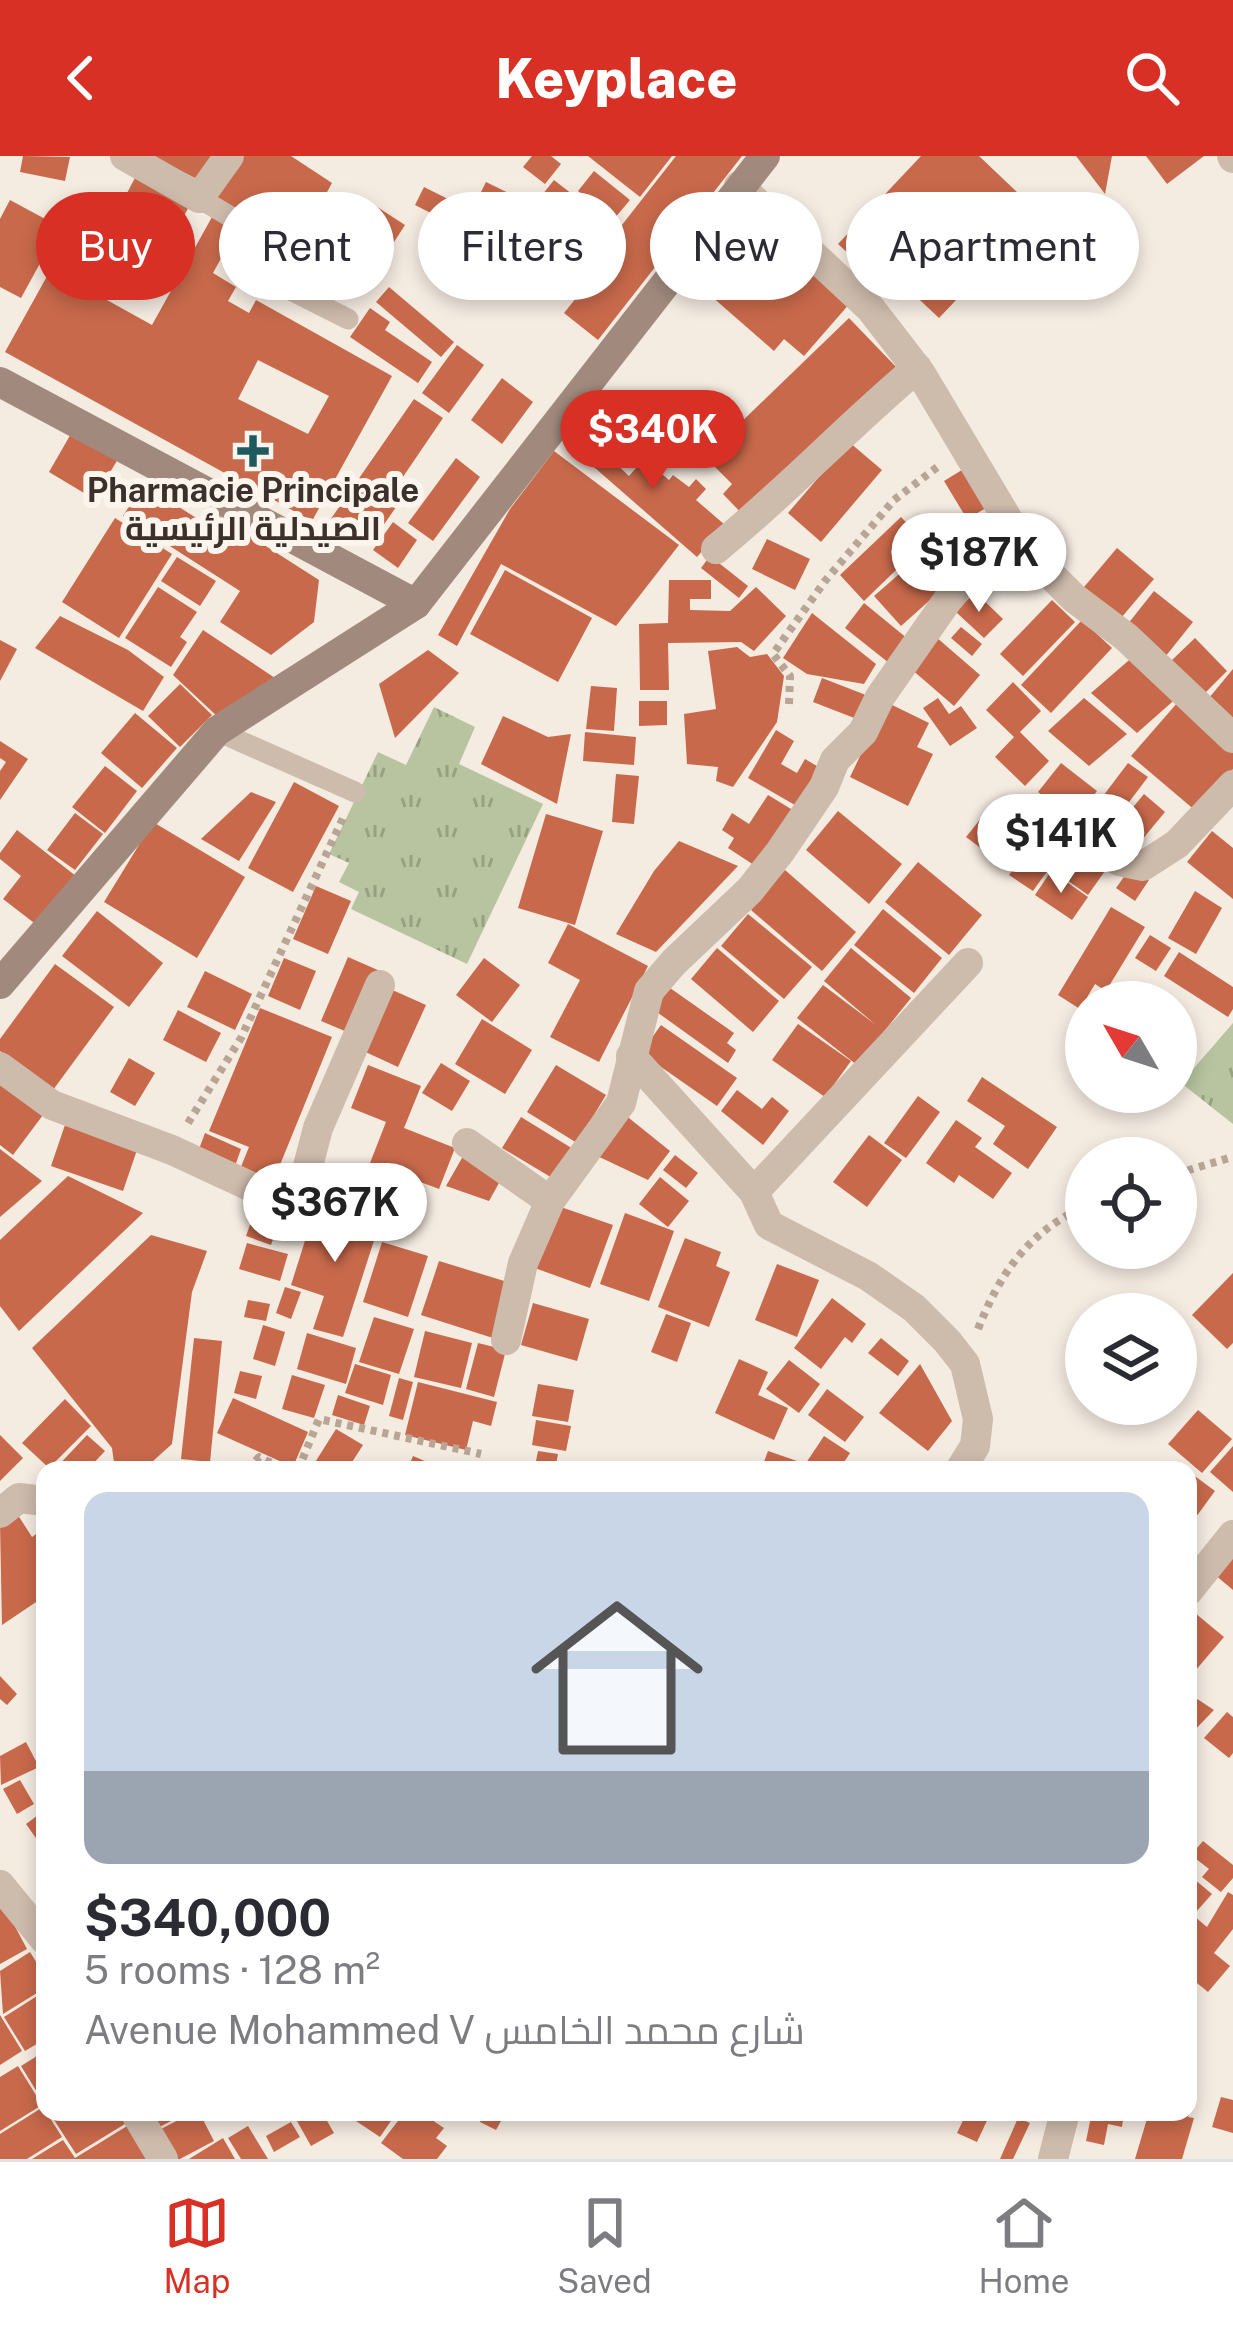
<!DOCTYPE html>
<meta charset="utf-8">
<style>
body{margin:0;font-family:"Public Sans",Cairo,sans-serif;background:#f7f7f7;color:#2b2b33;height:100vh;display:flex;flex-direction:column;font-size:45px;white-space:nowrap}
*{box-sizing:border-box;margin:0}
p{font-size:39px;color:#7c7c81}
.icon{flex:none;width:66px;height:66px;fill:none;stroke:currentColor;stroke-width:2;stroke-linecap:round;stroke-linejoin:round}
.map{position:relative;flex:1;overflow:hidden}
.sheet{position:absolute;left:36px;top:1305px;width:1161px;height:660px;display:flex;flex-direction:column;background:#fff;border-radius:24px;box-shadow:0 6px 18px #0003}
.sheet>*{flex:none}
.hud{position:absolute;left:36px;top:36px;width:1161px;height:108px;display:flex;gap:24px}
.needle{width:78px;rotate:309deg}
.controls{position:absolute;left:1065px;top:825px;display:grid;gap:24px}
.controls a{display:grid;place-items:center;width:132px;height:132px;border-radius:50%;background:#fff;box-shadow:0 6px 18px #0003;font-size:60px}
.price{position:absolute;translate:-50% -102px;padding:0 27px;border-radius:42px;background:#fff;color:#222;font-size:39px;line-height:78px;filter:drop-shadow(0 3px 6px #0008)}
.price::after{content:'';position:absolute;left:50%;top:72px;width:36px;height:27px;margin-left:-18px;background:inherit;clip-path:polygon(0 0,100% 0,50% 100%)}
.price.selected{background:#d93025;color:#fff}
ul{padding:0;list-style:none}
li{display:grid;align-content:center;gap:24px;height:636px;padding:0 48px}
li span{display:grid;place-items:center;height:372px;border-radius:24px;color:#555}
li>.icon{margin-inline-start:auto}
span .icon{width:216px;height:216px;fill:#fffc;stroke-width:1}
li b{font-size:51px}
.pill{padding:0 42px;border-radius:54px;background:#fff;box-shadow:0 6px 18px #0003;font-size:42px;line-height:108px}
.pill.selected{background:#d93025;color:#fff}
header{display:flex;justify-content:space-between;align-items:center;height:156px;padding:0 48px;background:#d93025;color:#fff;font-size:54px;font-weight:800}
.menu{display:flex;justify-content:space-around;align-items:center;height:168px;border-top:3px solid #e1e1e2;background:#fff;font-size:33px;color:#7c7c81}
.menu a{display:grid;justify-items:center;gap:6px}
.menu .selected{color:#d93025}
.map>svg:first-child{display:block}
</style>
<header><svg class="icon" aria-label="back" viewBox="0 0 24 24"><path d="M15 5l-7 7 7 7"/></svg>Keyplace<svg class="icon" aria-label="search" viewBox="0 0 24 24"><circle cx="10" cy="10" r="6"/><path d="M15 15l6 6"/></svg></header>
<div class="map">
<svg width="1233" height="2003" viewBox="0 0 1233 2003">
<defs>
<pattern id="park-tufts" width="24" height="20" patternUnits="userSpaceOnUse" patternTransform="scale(3)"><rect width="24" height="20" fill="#b8c4a0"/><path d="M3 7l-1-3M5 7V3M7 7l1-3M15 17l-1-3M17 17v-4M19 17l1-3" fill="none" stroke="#97a083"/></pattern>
</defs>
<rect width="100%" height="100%" fill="#f4ebe1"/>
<g fill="url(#park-tufts)">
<path d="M434 551 475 571 459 608 543 648 467 808 351 753 359 736 339 726 349 707 329 698 378 596 406 609Z"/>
<path d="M1233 867V968L1181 927Z"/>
</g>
<g fill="#c8694b" fill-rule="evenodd">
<path d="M23 0 70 1 65 25 20 16Z"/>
<path d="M151 0H216L203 26Z"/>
<path d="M235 0H291L332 27 299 87 211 44Z"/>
<path d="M532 0H551L561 8 545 28 523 11Z"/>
<path d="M588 0H672L640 41Z"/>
<path d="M676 0H742L598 184 564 157 597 116 575 99 543 140 513 116 543 78 523 63 554 24 618 74Z"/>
<path d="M921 0H979L1039 57 939 162 889 115 879 126 838 88Z"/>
<path d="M1076 0H1112L1105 38Z"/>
<path d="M1146 0H1204L1167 28Z"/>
<path d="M594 15 630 44 614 63 578 35Z"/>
<path d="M138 16 192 44 169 91 114 62Z"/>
<path d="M486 26 525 45 513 69 474 50Z"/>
<path d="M424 31 496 67 466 128 446 118 468 76 415 49Z"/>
<path d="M365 43 405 69 385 100 344 73Z"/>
<path d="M10 44 60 71 21 142 0 131V63Z"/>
<path d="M212 61 236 75 213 117 236 131 228 145 249 157 256 144 392 220 312 365 5 196 51 113 152 169ZM258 204 329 240 308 278 238 243Z"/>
<path d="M112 66 168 95 143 142 88 113Z"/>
<path d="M762 67 851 146 804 200 784 183 774 195 703 133Z"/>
<path d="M313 74 365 99 346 139 267 101 277 81 303 93Z"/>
<path d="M389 131 454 186 441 201 376 146Z"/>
<path d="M370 152 390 166 385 174 432 206 418 227 350 181Z"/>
<path d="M849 162 899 214 746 362 723 338 732 328 705 301Z"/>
<path d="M457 189 484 209 449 257 422 237Z"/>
<path d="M502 222 533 246 502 288 471 264Z"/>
<path d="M414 243 443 262 392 337 401 344 378 377 367 370 356 386 328 367Z"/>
<path d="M586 258 601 271 590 283 629 320 644 303 669 324 673 319 689 331 696 323 706 333 696 344 725 369 697 401 563 284Z"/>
<path d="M72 276 118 303 94 343 49 316Z"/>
<path d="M849 286 882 314 821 386 788 357Z"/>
<path d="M554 295 679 389 616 470 501 408 457 490 438 479 510 353Z"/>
<path d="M456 302 480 321 433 385 408 367Z"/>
<path d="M970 309 993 348 967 363 944 325Z"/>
<path d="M143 328 201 365 208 353 319 424 314 466 271 499 220 466 240 435 123 360Z"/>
<path d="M901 361 925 386 864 445 840 419Z"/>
<path d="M115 362 172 398 119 482 62 446Z"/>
<path d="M393 366 417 384 398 412 373 394Z"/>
<path d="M963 371 985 394 961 417 938 393Z"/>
<path d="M767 383 810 403 795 434 752 413Z"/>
<path d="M1117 392 1154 423 1121 462 1084 431Z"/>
<path d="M921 399 948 428 901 470 874 440Z"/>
<path d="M710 400 748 430 739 442 701 412Z"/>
<path d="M177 401 216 425 200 450 161 425Z"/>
<path d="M505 414 592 462 558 526 470 478Z"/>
<path d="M669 424H711V443H690V454L730 455 756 431 786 460 754 495 741 486 668 487 669 534H640L639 468 668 467Z"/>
<path d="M158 431 197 456 180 481 187 486 171 511 125 482Z"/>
<path d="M1154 435 1193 466 1165 501 1127 469Z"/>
<path d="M975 436 1003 463 984 482 956 456Z"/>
<path d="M1052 444 1075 466 1023 520 1000 498Z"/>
<path d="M864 447 908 483 889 507 845 472Z"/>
<path d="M812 457 876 508 864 528 807 518 783 502Z"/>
<path d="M60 460 128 494 164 521 143 555 35 492Z"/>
<path d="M1082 464 1112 492 1051 557 1021 529Z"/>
<path d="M961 471 982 488 972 500 951 482Z"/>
<path d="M203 474 275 522 219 562 173 519Z"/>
<path d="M936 481 980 519 954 550 910 512Z"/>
<path d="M1195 482 1227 515 1203 539 1171 505Z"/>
<path d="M0 484 17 493 0 525Z"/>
<path d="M737 491 750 501 767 498 784 520 777 566 733 631 716 625 718 611 687 608 684 558 716 553 708 495Z"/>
<path d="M428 494 459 517 395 582 379 528Z"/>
<path d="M1135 499 1180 539 1137 577 1091 537Z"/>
<path d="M1233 513V572L1204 548Z"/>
<path d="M822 522 871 541 862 565 813 546Z"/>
<path d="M1013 526 1041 555 1020 576 1049 605 1025 630 995 601 1014 581 986 554Z"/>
<path d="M180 528 212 559 180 591 148 560Z"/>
<path d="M591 530 617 532 614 575 586 573Z"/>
<path d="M938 542 949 558 961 550 977 572 950 590 923 552Z"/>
<path d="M1084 542 1127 578 1089 610 1048 575Z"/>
<path d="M639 545H667V569L639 570Z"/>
<path d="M886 546 929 567 917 591 933 598 908 650 850 621Z"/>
<path d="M1178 546 1233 593V613L1197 656 1131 600Z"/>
<path d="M135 557 177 592 142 632 101 597Z"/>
<path d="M503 560 548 581 571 578 557 648 481 608Z"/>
<path d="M776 574 794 585 781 608 797 617 805 603 822 613 800 652 748 622Z"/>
<path d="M585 576 636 581 634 609 583 605Z"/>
<path d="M0 585 28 603 0 644V615L6 606 0 602Z"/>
<path d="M1061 607 1097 635 1075 664 1038 636Z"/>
<path d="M1128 607 1148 621 1104 679 1085 664Z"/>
<path d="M105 610 137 635 105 677 72 651Z"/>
<path d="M616 618 639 620 634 668 612 666Z"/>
<path d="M294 626 339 650 293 736 248 712Z"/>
<path d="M251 636 276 646 239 705 201 683Z"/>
<path d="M1144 638 1165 656 1131 697 1109 680Z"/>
<path d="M768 639 796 656 760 713 728 692 734 682 722 674 732 657 749 668Z"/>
<path d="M838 655 902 708 869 748 806 694Z"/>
<path d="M986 656 1017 680 998 705 966 681Z"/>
<path d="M75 657 103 678 75 714 47 694Z"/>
<path d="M546 658 603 675 575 769 518 752Z"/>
<path d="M153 666 245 721 197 802 104 746Z"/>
<path d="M1059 667 1112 705 1088 739 1036 702Z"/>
<path d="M17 674 81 724 42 773 3 743 21 720 0 703V697Z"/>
<path d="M1212 675 1233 692V743L1187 706Z"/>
<path d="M679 685 738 710 656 796 616 778 654 715Z"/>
<path d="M1024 698 1048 714 1033 735 1009 719Z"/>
<path d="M918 706 982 759 949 799 885 746Z"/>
<path d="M1131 711 1149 724 1135 745 1116 732Z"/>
<path d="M785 714 856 776 822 815 751 754Z"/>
<path d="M1051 715 1088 741 1072 764 1035 739Z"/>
<path d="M316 730 351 745 328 798 293 783Z"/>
<path d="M1195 735 1222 752 1196 798 1168 782Z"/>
<path d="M1111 751 1145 771 1106 835 1095 828 1080 853 1058 839Z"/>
<path d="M883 753 942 802 914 837 854 789Z"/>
<path d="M97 755 163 807 129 851 62 800Z"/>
<path d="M748 758 812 811 784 843 721 790Z"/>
<path d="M568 768 648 810 599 906 550 881 580 824 548 807Z"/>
<path d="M1150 779 1171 792 1156 815 1135 802Z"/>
<path d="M717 792 779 845 753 876 691 823Z"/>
<path d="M851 792 911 842 857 909 797 862 823 829 876 869 824 825Z"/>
<path d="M1179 796 1233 831V853L1228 861 1164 820Z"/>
<path d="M348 801 380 815 352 878 321 865Z"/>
<path d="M284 802 316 815 300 854 268 840Z"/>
<path d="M484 802 520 829 492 866 456 839Z"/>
<path d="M55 808 114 851 53 934 0 895V883Z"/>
<path d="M205 815 252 838 235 874 187 851Z"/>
<path d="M388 832 426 849 398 911 359 893Z"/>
<path d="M670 832 734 877 727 887 736 894 728 907 654 854Z"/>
<path d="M260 852 332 881 271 1031 238 1018 249 991 209 975Z"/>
<path d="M178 854 221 877 206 906 163 884Z"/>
<path d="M482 863 532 894 505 938 455 908Z"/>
<path d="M798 868 851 905 825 941 772 904Z"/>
<path d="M661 869 737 922 717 950 641 897Z"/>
<path d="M129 902 155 917 135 950 110 936Z"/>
<path d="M441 907 470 925 452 955 422 937Z"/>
<path d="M368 909 421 930 404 972 455 992 439 1033 370 1007 386 966 351 952Z"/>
<path d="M556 909 606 939 577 987 527 956Z"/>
<path d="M0 921 46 955 13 999 0 989Z"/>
<path d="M982 921 1057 971 1028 1013 993 988 1005 970 967 945Z"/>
<path d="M737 934 762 953 772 941 789 955 763 989 721 955Z"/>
<path d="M918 940 940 956 906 1002 884 987Z"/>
<path d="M624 958 670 995 648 1024 593 998Z"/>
<path d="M521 961 578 996 559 1026 502 992Z"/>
<path d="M956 964 982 982 975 991 1012 1017 993 1043 959 1019 954 1027 926 1007Z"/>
<path d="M66 966 138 991 123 1035 51 1010Z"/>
<path d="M205 977 241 993 235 1010 198 996Z"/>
<path d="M869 979 902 1004 867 1051 833 1026Z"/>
<path d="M0 993 42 1025 0 1061Z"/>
<path d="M466 995 504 1018 489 1045 446 1030Z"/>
<path d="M675 999 698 1017 686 1032 663 1014Z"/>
<path d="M329 1018 387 1036 379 1062 321 1043Z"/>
<path d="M68 1020 143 1057 19 1175 0 1150V1084Z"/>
<path d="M660 1021 689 1045 668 1071 639 1048Z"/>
<path d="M257 1049 282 1058 271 1089 246 1080Z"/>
<path d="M555 1049 613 1069 590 1132 532 1111Z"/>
<path d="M316 1050 379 1069 343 1181 313 1173 324 1140 291 1129Z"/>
<path d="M625 1057 674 1075 649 1145 600 1128Z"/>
<path d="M151 1079 207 1095 192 1136 172 1288 143 1314H115L112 1292 32 1192Z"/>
<path d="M685 1082 721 1096 716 1110 730 1116 709 1171 658 1151Z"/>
<path d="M382 1086 428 1100 408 1161 363 1146Z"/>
<path d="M247 1087 288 1098 280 1125 239 1113Z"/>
<path d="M439 1105 514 1128 496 1183 421 1159Z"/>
<path d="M777 1108 819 1124 797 1181 755 1164Z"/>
<path d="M1233 1117V1187L1227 1193 1192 1159Z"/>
<path d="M285 1131 301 1136 291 1163 276 1157Z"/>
<path d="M832 1142 866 1168 852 1187 845 1181 821 1213 794 1192Z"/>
<path d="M248 1144 270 1148 266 1165 244 1161Z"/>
<path d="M533 1147 589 1163 577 1205 521 1189Z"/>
<path d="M666 1158 691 1167 677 1206 651 1196Z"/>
<path d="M374 1161 414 1173 399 1218 359 1206Z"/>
<path d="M263 1169 285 1176 275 1210 253 1203Z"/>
<path d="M425 1175 472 1187 461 1232 414 1221Z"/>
<path d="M307 1177 356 1192 346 1228 297 1213Z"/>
<path d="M194 1182 222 1185 210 1306 181 1303Z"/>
<path d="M881 1182 909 1205 898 1220 868 1197Z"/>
<path d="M478 1187 506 1194 494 1241 466 1233Z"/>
<path d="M739 1203 768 1216 758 1239 788 1252 774 1284 715 1257Z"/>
<path d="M789 1204 820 1228 799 1257 766 1233Z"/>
<path d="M355 1208 391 1219 383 1249 345 1237Z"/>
<path d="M920 1208 952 1265 928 1295 879 1257Z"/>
<path d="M240 1215 262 1220 256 1243 234 1237Z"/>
<path d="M292 1219 325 1229 314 1262 282 1253Z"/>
<path d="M399 1222 413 1226 403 1264 389 1260Z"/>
<path d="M418 1226 497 1246 491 1270 473 1265 466 1294 405 1279Z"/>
<path d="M538 1228 574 1234 568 1266 532 1260Z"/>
<path d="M827 1233 864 1261 845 1286 808 1259Z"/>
<path d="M338 1239 370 1250 364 1269 332 1259Z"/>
<path d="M233 1242 308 1276 293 1311 217 1277Z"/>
<path d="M65 1243 91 1270 49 1312 22 1287Z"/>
<path d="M1198 1254 1232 1283 1202 1317 1168 1288Z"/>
<path d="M536 1264 571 1270 566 1295 532 1289Z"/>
<path d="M336 1273 363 1289 347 1314H323L314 1308Z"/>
<path d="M0 1279 23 1302 0 1325Z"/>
<path d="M87 1279 105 1295 87 1314H54Z"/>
<path d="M824 1280 850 1297 839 1314H816L806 1307Z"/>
<path d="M1233 1290V1336L1210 1316Z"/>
<path d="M538 1295 558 1298 555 1314 535 1310Z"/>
<path d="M768 1295 800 1306 797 1314H761Z"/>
<path d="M413 1300 432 1308 430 1314H407Z"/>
<path d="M1188 1315 1215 1335 1196 1361 1188 1355Z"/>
<path d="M16 1356 32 1381 45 1372V1440L2 1469 0 1367Z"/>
<path d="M1233 1395V1434L1214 1418Z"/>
<path d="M1195 1457 1224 1481 1195 1515 1188 1509V1465Z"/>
<path d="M0 1520 17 1538 7 1549 0 1543Z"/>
<path d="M1188 1537 1214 1554 1188 1581Z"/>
<path d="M1227 1556 1233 1561V1597L1229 1602 1204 1582Z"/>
<path d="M26 1586 39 1611 1 1629 0 1600Z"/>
<path d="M20 1624 34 1648 17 1658 3 1633Z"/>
<path d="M45 1654V1695L26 1668Z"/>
<path d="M1203 1685 1233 1709V1722L1221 1736 1202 1721 1209 1713 1191 1699Z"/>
<path d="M1188 1718 1212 1738 1196 1756 1188 1749Z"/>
<path d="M1228 1736 1233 1739V1773L1214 1797 1230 1810 1208 1836 1192 1823 1188 1827V1755L1207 1771Z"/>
<path d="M0 1742 27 1793 0 1808Z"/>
<path d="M30 1796 45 1820V1832L3 1858 0 1815Z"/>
<path d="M45 1835V1883L25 1895 4 1861Z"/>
<path d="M0 1859 22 1895 0 1909Z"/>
<path d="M45 1895V1949L21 1910Z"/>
<path d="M18 1910 42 1949 0 1975V1921Z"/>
<path d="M1188 1938 1194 1940 1188 1961 1194 1962 1182 2003H1135L1149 1956H1188Z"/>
<path d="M1221 1941 1233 1944V1977L1212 1971Z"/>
<path d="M43 1951 62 1981 27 2003H0V1978Z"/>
<path d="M49 1956H128L133 1963 76 1998Z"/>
<path d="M145 1956H188L154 1974Z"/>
<path d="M194 1956H199L214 1985 180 2003H169L155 1976Z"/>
<path d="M312 1956H322L334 1977 311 1990 297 1965Z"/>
<path d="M349 1956H397L380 1981 347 1959Z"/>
<path d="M420 1956 444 1972 436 1982 447 1990 437 2003H403L381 1987 404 1957 414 1965Z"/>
<path d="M485 1956H506L496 1974 480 1966Z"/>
<path d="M967 1956H991L977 1986 957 1977Z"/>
<path d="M1092 1956H1124L1122 1971 1108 1968 1104 1989 1086 1985Z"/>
<path d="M1018 1962 1030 1967 1013 2003H1000Z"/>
<path d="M291 1966 300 1981 274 1996 266 1980Z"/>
<path d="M132 1967 154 2003H32L63 1984 75 2002Z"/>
<path d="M248 1970 268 2003H241L228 1982Z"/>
<path d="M223 1982 235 2003H189Z"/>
</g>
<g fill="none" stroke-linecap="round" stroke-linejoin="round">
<g stroke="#b9a596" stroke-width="8" stroke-dasharray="6 6" stroke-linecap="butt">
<path d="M789 548 790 520 773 498 825 425 894 344 940 309"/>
<path d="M188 967 241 882 344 660"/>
<path d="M1176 1018 1232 1001"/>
<path d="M978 1173C1000 1117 1029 1075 1086 1050"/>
<path d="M248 1314 259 1301 286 1314"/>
<path d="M298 1314 319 1263 481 1298"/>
</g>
<g stroke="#cdbbac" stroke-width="21">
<path d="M199 42 266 82 253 115 348 163"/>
<path d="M217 575 355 636"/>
</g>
<g stroke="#cdbbac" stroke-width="30">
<path d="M125 0 199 42 229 0"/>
<path d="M1232 0 1233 2"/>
<path d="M739 30 871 153 921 218 1026 394 1074 442 1126 481 1233 582"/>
<path d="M716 393C786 336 848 270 917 212"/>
<path d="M1047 657 1119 705 1143 710 1177 688 1233 629"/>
<path d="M631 900 754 1036 769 1069 868 1120 914 1152 947 1185 965 1208 978 1263 975 1290 960 1314"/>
<path d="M0 911 52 949 172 994 297 1052 318 972 380 829"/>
<path d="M467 987 550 1045"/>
<path d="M754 1036 968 807"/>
<path d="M506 1184 523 1107 550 1045 621 947 649 835 674 806 750 734 780 696 824 631 835 604 863 576 880 541 947 445 990 391 1016 371"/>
<path d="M0 1357 19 1342 45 1345"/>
<path d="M1188 1435 1233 1379"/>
<path d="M0 1729 45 1784"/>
<path d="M135 1956 163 2003"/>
<path d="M1053 2003 1065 1956"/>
</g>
<g stroke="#a18a7d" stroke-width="30">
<path d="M0 226 416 448"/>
<path d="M0 828 217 575 416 448 765 0"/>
</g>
</g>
<path fill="#1f5a5e" stroke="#fbf5ee" stroke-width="4.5" d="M247 277h12v12h12v12h-12v12h-12v-12h-12v-12h12z"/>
<g text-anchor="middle" stroke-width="12" stroke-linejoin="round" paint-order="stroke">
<g font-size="33" font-weight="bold" fill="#3b302b" stroke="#fbf5ee">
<text x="253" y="346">Pharmacie Principale<tspan x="253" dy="38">الصيدلية الرئيسية</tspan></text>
</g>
</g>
</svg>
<div class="controls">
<a><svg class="needle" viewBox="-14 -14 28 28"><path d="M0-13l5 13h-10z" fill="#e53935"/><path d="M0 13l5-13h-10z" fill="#7c7c81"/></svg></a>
<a><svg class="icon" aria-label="locate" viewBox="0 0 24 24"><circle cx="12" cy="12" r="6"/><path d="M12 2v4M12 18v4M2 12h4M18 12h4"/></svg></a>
<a><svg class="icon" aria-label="layers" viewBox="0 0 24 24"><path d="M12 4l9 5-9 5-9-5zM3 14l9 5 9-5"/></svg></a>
</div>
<b class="price selected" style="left:653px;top:336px">$340K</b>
<b class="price" style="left:979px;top:459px">$187K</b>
<b class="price" style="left:1061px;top:740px">$141K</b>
<b class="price" style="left:335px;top:1109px">$367K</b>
<div class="hud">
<a class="pill selected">Buy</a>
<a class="pill">Rent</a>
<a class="pill">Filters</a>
<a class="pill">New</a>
<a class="pill">Apartment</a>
</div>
<section class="sheet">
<ul>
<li><span style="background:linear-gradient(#c9d6e8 75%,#9aa5b1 0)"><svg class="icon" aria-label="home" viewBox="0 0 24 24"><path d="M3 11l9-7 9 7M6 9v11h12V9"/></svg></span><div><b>$340,000</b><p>5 rooms · 128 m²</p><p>Avenue Mohammed V شارع محمد الخامس</p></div></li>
</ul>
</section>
</div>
<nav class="menu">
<a class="selected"><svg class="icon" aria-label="map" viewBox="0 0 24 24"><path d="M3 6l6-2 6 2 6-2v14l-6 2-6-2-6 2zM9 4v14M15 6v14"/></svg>Map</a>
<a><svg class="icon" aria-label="saved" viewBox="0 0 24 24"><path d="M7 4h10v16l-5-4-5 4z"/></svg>Saved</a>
<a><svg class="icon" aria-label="home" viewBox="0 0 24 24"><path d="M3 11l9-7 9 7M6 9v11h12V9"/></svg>Home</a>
</nav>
